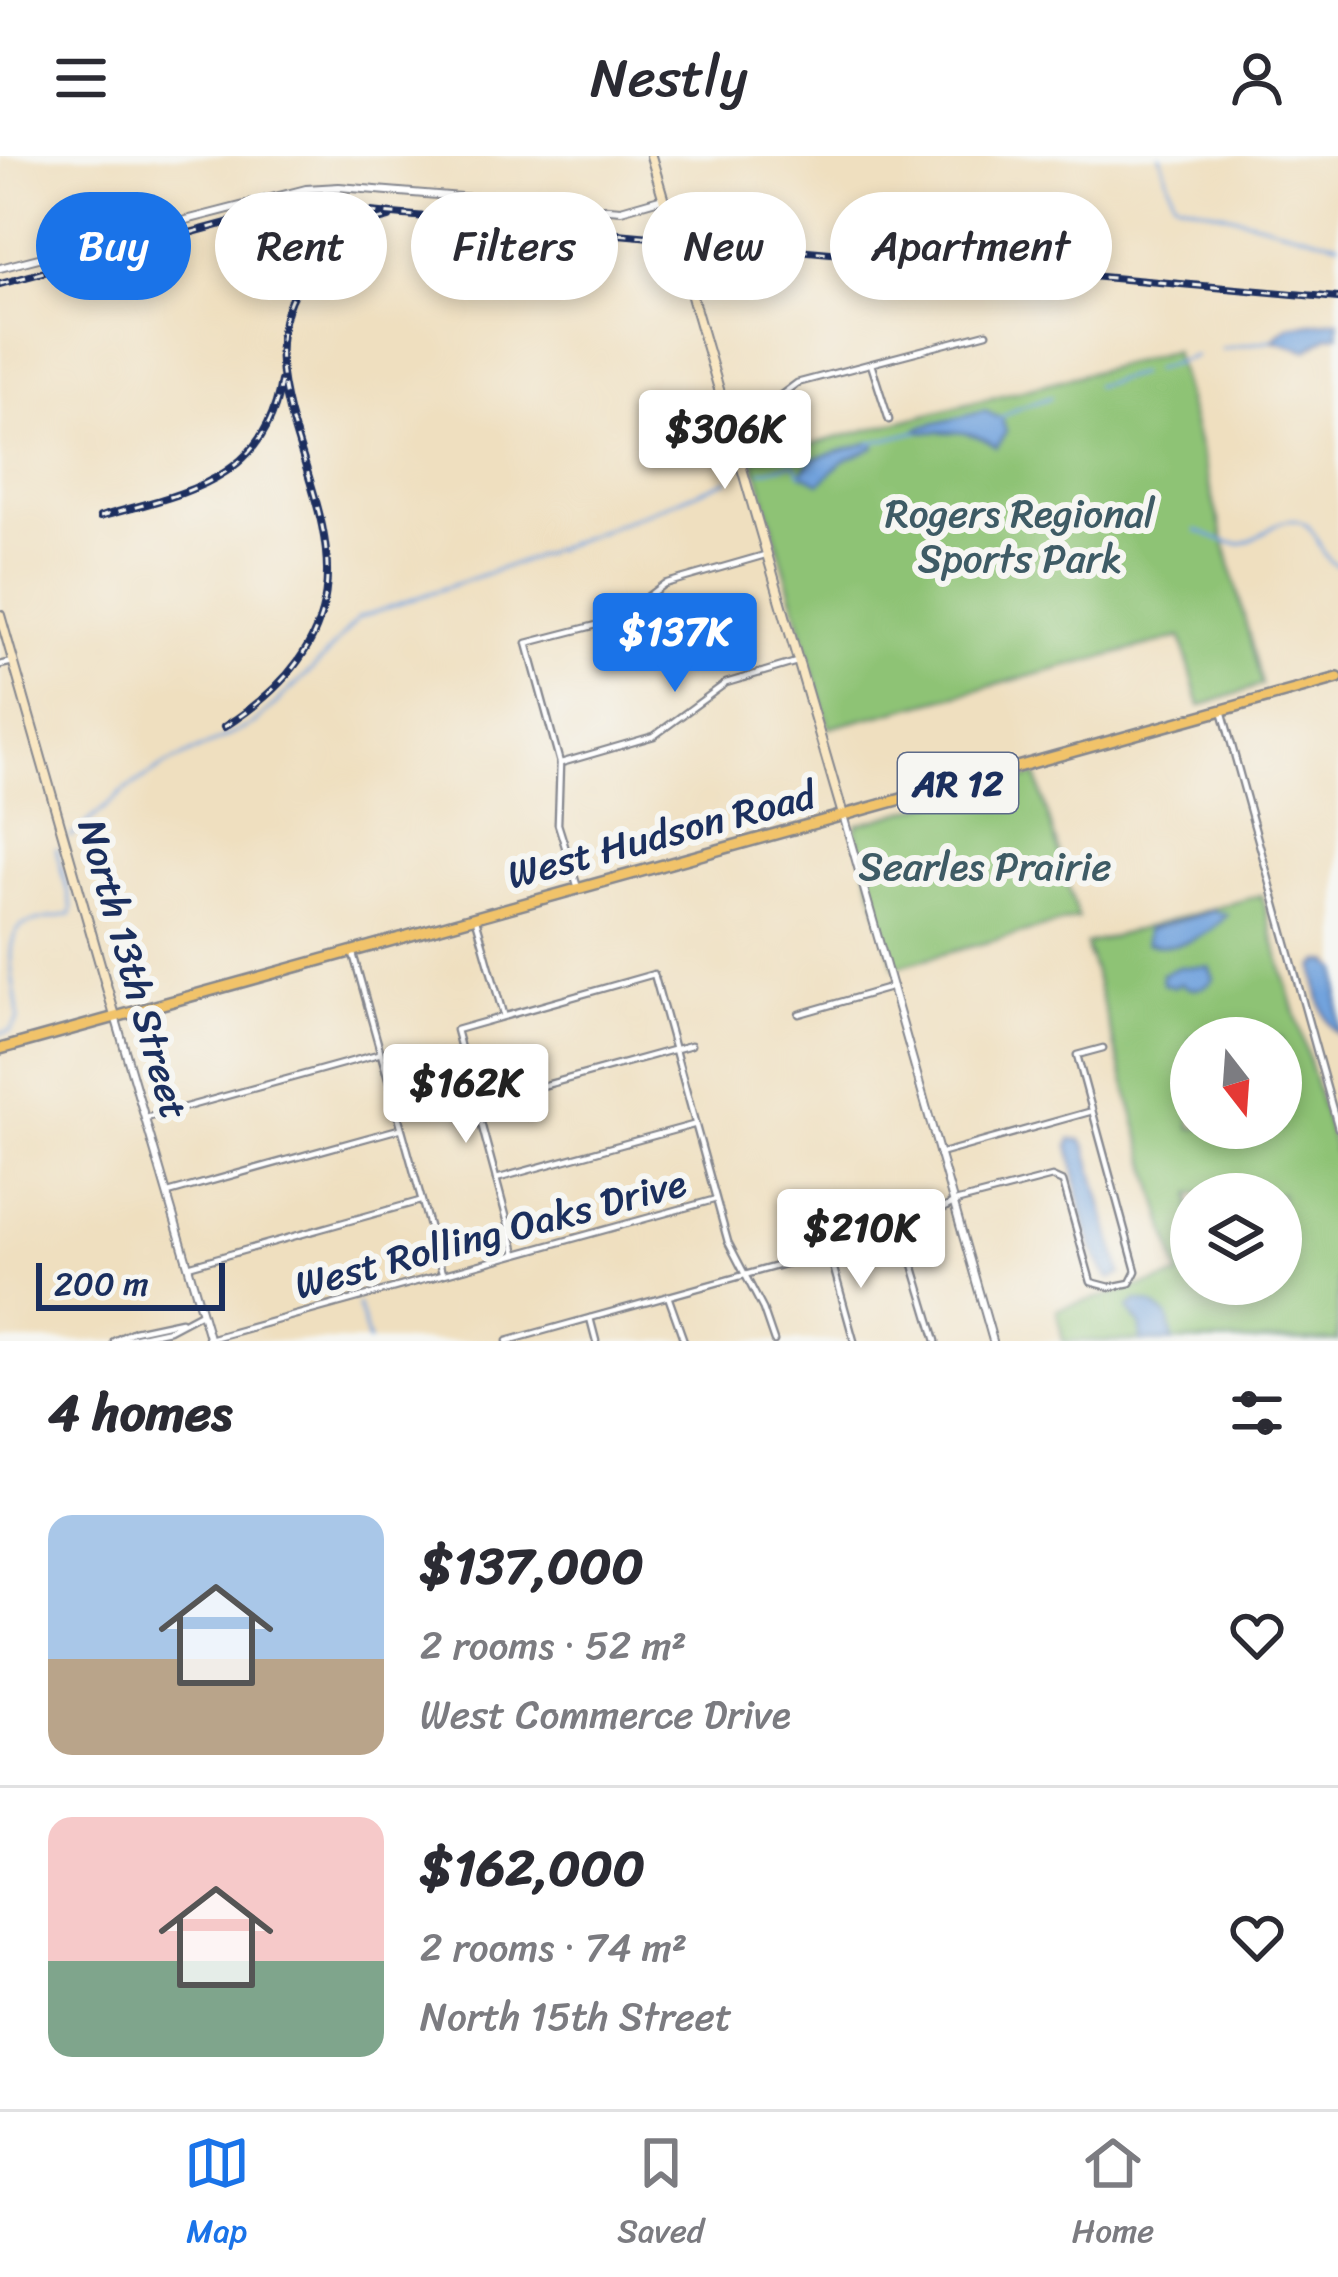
<!DOCTYPE html>
<meta charset="utf-8">
<style>
body{margin:0;font-family:Sriracha,sans-serif;background:#f2f2f3;color:#2b2b33;height:100vh;display:flex;flex-direction:column;font-size:45px;white-space:nowrap}
*{box-sizing:border-box;margin:0}
p{font-size:39px;color:#7c7c81}
.icon{flex:none;width:66px;height:66px;fill:none;stroke:currentColor;stroke-width:2;stroke-linecap:round;stroke-linejoin:round}
.map{position:relative;height:1185px;overflow:hidden}
.details{display:flex;flex-direction:column;background:#fff;flex:1}
.details>*{flex:none}
.top-card{position:absolute;left:36px;top:36px;width:1266px;height:108px;display:flex;gap:24px}
.needle{width:78px;rotate:163deg}
.fabs{position:absolute;left:1170px;top:861px;display:grid;gap:24px}
.fabs a{display:grid;place-items:center;width:132px;height:132px;border-radius:50%;background:#fff;box-shadow:0 6px 18px #0003;font-size:60px}
.scale{position:absolute;left:36px;bottom:30px;width:189px;box-sizing:border-box;padding-left:12px;border:6px solid #1b2f5e;border-top:0;font-size:33px;line-height:42px;white-space:nowrap;color:#1b2f5e;-webkit-text-stroke:9px #f6f6f2;paint-order:stroke}
.price{position:absolute;translate:-50% -102px;padding:0 27px;border-radius:12px;background:#fff;color:#222;font-size:39px;line-height:78px;filter:drop-shadow(0 3px 6px #0008)}
.price::after{content:'';position:absolute;left:50%;top:72px;width:36px;height:27px;margin-left:-18px;background:inherit;clip-path:polygon(0 0,100% 0,50% 100%)}
.price.current{background:#1a73e8;color:#fff}
ul{padding:0;list-style:none}
li{display:flex;align-items:center;gap:36px;height:300px;padding:0 48px}
li+li{border-top:3px solid #e1e1e2}
li span{display:grid;place-items:center;flex:none;width:336px;height:240px;border-radius:24px;color:#555}
li>.icon{margin-inline-start:auto}
span .icon{width:144px;height:144px;fill:#fffc;stroke-width:1}
li b{font-size:51px}
h2{display:flex;justify-content:space-between;align-items:center;height:144px;padding:0 48px;font-size:51px}
.pill{padding:0 42px;border-radius:54px;background:#fff;box-shadow:0 6px 18px #0003;font-size:42px;line-height:108px}
.pill.current{background:#1a73e8;color:#fff}
header{display:flex;justify-content:space-between;align-items:center;height:156px;padding:0 48px;background:#fff;font-size:54px;font-weight:600}
.tabs{display:flex;justify-content:space-around;align-items:center;height:168px;border-top:3px solid #e1e1e2;background:#fff;font-size:33px;color:#7c7c81}
.tabs a{display:grid;justify-items:center;gap:6px}
.tabs .current{color:#1a73e8}
.map>svg:first-child{display:block}
</style>
<header><svg class="icon" aria-label="menu" viewBox="0 0 24 24"><path d="M4 6h16M4 12h16M4 18h16"/></svg>Nestly<svg class="icon" aria-label="person" viewBox="0 0 24 24"><circle cx="12" cy="8" r="4"/><path d="M4 21q1-7 8-7t8 7"/></svg></header>
<div class="map">
<svg width="1338" height="1185" viewBox="0 0 1338 1185">
<rect width="100%" height="100%" fill="#f6f6f2"/>
<filter id="ink" filterUnits="userSpaceOnUse"><feTurbulence type="fractalNoise" baseFrequency=".00833" numOctaves="2"/><feDisplacementMap in="SourceGraphic" scale="24" xChannelSelector="R" yChannelSelector="G"/><feConvolveMatrix kernelMatrix="1 2 1 2 8 2 1 2 1" color-interpolation-filters="sRGB"/></filter>
<filter id="wash" filterUnits="userSpaceOnUse"><feTurbulence type="fractalNoise" baseFrequency=".004" numOctaves="4" result="noise"/><feDisplacementMap in="SourceGraphic" scale="48" xChannelSelector="R" yChannelSelector="G"/><feGaussianBlur stdDeviation="2.7" result="paint"/><feColorMatrix in="noise" values="0 0 0 0 0 0 0 0 0 0 0 0 0 0 0 0 0 1.4 0 .05"/><feComposite in="paint" operator="in"/></filter>
<g filter="url(#wash)">
<rect width="100%" height="100%" fill="#efdfbf"/>
<g fill="#8ec375" stroke="#54796a" stroke-width="3" fill-rule="evenodd">
<path d="M1174 195 1262 529 1200 550 1181 481 829 572 754 303Z"/>
<path d="M1036 619 1078 762 895 811 855 675 858 668Z"/>
<path d="M1261 739 1338 1006V1185H1063L1057 1153 1179 1120 1086 788ZM1191 882H1281V972H1191ZM1191 1038H1281V1128H1191Z"/>
</g>
<g fill="#72a3dd" stroke="#46699e" stroke-width="3">
<path d="M1338 164V179L1328 180 1307 194 1272 184 1289 170Z"/>
<path d="M985 255 1002 263 1006 276 996 291C970 270 946 278 916 275L921 271Z"/>
<path d="M872 286 875 291 843 305 820 327 801 318 812 303Z"/>
<path d="M1213 755 1227 759C1208 780 1177 796 1146 787L1147 774Z"/>
<path d="M1321 806H1330L1338 814V878C1322 865 1317 833 1315 811Z"/>
<path d="M1180 811H1209L1214 823C1207 833 1190 836 1181 827L1174 831 1163 828 1162 818Z"/>
<path d="M1071 983 1081 984 1086 990 1121 1118 1110 1123C1085 1097 1078 1025 1069 989Z"/>
<path d="M1137 1145 1151 1148 1168 1161 1173 1185H1141V1170L1128 1152Z"/>
</g>
<g fill="none" stroke-linecap="round" stroke-linejoin="round">
<g stroke="#72a3dd" stroke-width="3">
<path d="M1160 0 1174 43 1179 46 1338 87"/>
<path d="M1222 193 1272 184"/>
<path d="M1153 214 1195 200"/>
<path d="M1095 230 1138 218"/>
<path d="M1000 263 1014 254 1051 241"/>
<path d="M870 287 919 275"/>
<path d="M762 315 794 307 801 318"/>
<path d="M1196 374C1211 380 1227 389 1242 387 1263 384 1281 355 1303 367 1320 376 1318 401 1338 410"/>
<path d="M71 681 124 635 167 608 254 568 323 503 358 462 540 399 728 324"/>
<path d="M0 877 10 875 18 864C18 837 0 787 22 770 35 763 56 762 71 758L72 752 56 693"/>
<path d="M358 1149 369 1185"/>
</g>
</g>
</g>
<g filter="url(#ink)">
<g fill="none" stroke-linecap="round" stroke-linejoin="round">
<g stroke="#85878e" stroke-width="9">
<g id="minor">
<path d="M871 208 889 264"/>
<path d="M733 275 797 227 987 177"/>
<path d="M0 509 13 506"/>
<path d="M1222 554 1338 972"/>
<path d="M561 607 654 580 726 527 800 505"/>
<path d="M578 732 558 668 560 607 527 487 616 464 664 428 765 399"/>
<path d="M475 760 503 858"/>
<path d="M352 794 442 1117"/>
<path d="M799 858 893 831"/>
<path d="M477 948 691 889"/>
<path d="M146 962 378 898"/>
<path d="M939 998 1089 956"/>
<path d="M496 1023 693 969"/>
<path d="M168 1037 399 973"/>
<path d="M903 1075 936 1185"/>
<path d="M829 1095 854 1185"/>
<path d="M516 1097 456 874 654 818 728 1086 763 1153 774 1185"/>
<path d="M188 1110 420 1045"/>
<path d="M668 1140 684 1185"/>
<path d="M590 1162 596 1185"/>
<path d="M209 1183 713 1044"/>
<path d="M114 1185 134 1175 181 1165"/>
<path d="M118 1185 169 1174 201 1157"/>
<path d="M507 1185 903 1075 955 1046 1052 1021 1063 1026 1091 1126 1110 1131 1130 1127 1136 1115 1077 899 1103 892"/>
</g>
</g>
<g stroke="#85878e" stroke-width="10">
<g id="tertiary">
<path d="M0 112 306 33 339 31 621 54 663 42"/>
<path d="M843 659 993 1185"/>
<path d="M115 860 210 1185"/>
</g>
</g>
<g stroke="#85878e" stroke-width="12">
<g id="secondary">
<path d="M651 0 843 659"/>
<path d="M0 459 115 860"/>
</g>
</g>
<g stroke="#85878e" stroke-width="14">
<path id="trunk" d="M0 893 1338 522"/>
</g>
<use href="#minor" stroke="#fff" stroke-width="4.5"/>
<use href="#tertiary" stroke="#fff" stroke-width="6"/>
<use href="#secondary" stroke="#f9e7c3" stroke-width="8"/>
<use href="#trunk" stroke="#f1c36a" stroke-width="9"/>
<g stroke="#1b2f5e" stroke-width="8">
<g id="rail">
<path d="M0 128 245 62 325 52 1338 142"/>
<path d="M100 361C183 337 265 326 281 225"/>
<path d="M224 571C460 421 202 256 307 116 329 86 352 69 389 61"/>
</g>
</g>
<use href="#rail" stroke="#f6f6f2" stroke-width="3" stroke-dasharray="9" stroke-linecap="butt"/>
</g>
</g>
<g text-anchor="middle" stroke-width="12" stroke-linejoin="round" paint-order="stroke">
<rect fill="#f6f6f2" stroke="#5d6b8a" stroke-width="3" x="898" y="597" width="120" height="60" rx="9"/>
<g font-size="36" font-weight="bold" fill="#1b2f5e">
<text x="958" y="640">AR 12</text>
</g>
<g font-size="39" fill="#3e5b65" stroke="#f6f6f2">
<text x="1020" y="371">Rogers Regional<tspan x="1020" dy="45">Sports Park</tspan></text>
<text x="985" y="724">Searles Prairie</text>
</g>
<g font-size="39" fill="#1b2f5e" stroke="#f6f6f2">
<text transform="translate(661 678) rotate(-15)" y="14">West Hudson Road</text>
<text transform="translate(134 813) rotate(74)" y="14">North 13th Street</text>
<text transform="translate(490 1077) rotate(-15)" y="14">West Rolling Oaks Drive</text>
</g>
</g>
</svg>
<div class="fabs">
<a><svg class="needle" viewBox="-14 -14 28 28"><path d="M0-13l5 13h-10z" fill="#e53935"/><path d="M0 13l5-13h-10z" fill="#7c7c81"/></svg></a>
<a><svg class="icon" aria-label="layers" viewBox="0 0 24 24"><path d="M12 4l9 5-9 5-9-5zM3 14l9 5 9-5"/></svg></a>
</div>
<div class="scale">200 m</div>
<b class="price" style="left:725px;top:336px">$306K</b>
<b class="price current" style="left:675px;top:539px">$137K</b>
<b class="price" style="left:466px;top:990px">$162K</b>
<b class="price" style="left:861px;top:1135px">$210K</b>
<div class="top-card">
<a class="pill current">Buy</a>
<a class="pill">Rent</a>
<a class="pill">Filters</a>
<a class="pill">New</a>
<a class="pill">Apartment</a>
</div>
</div>
<section class="details">
<h2>4 homes<svg class="icon" aria-label="filters" viewBox="0 0 24 24"><path d="M4 7h16M4 17h16"/><circle cx="9" cy="7" r="2"/><circle cx="15" cy="17" r="2"/></svg></h2>
<ul>
<li><span style="background:linear-gradient(#a9c7e8 60%,#b9a48a 0)"><svg class="icon" aria-label="home" viewBox="0 0 24 24"><path d="M3 11l9-7 9 7M6 9v11h12V9"/></svg></span><div><b>$137,000</b><p>2 rooms · 52 m²</p><p>West Commerce Drive</p></div><svg class="icon" aria-label="heart" viewBox="0 0 24 24"><path d="M12 20l-8-8c-3-5 5-10 8-4 3-6 11-1 8 4z"/></svg></li>
<li><span style="background:linear-gradient(#f6c9c9 60%,#7fa58c 0)"><svg class="icon" aria-label="home" viewBox="0 0 24 24"><path d="M3 11l9-7 9 7M6 9v11h12V9"/></svg></span><div><b>$162,000</b><p>2 rooms · 74 m²</p><p>North 15th Street</p></div><svg class="icon" aria-label="heart" viewBox="0 0 24 24"><path d="M12 20l-8-8c-3-5 5-10 8-4 3-6 11-1 8 4z"/></svg></li>
</ul>
</section>
<nav class="tabs">
<a class="current"><svg class="icon" aria-label="map" viewBox="0 0 24 24"><path d="M3 6l6-2 6 2 6-2v14l-6 2-6-2-6 2zM9 4v14M15 6v14"/></svg>Map</a>
<a><svg class="icon" aria-label="saved" viewBox="0 0 24 24"><path d="M7 4h10v16l-5-4-5 4z"/></svg>Saved</a>
<a><svg class="icon" aria-label="home" viewBox="0 0 24 24"><path d="M3 11l9-7 9 7M6 9v11h12V9"/></svg>Home</a>
</nav>
